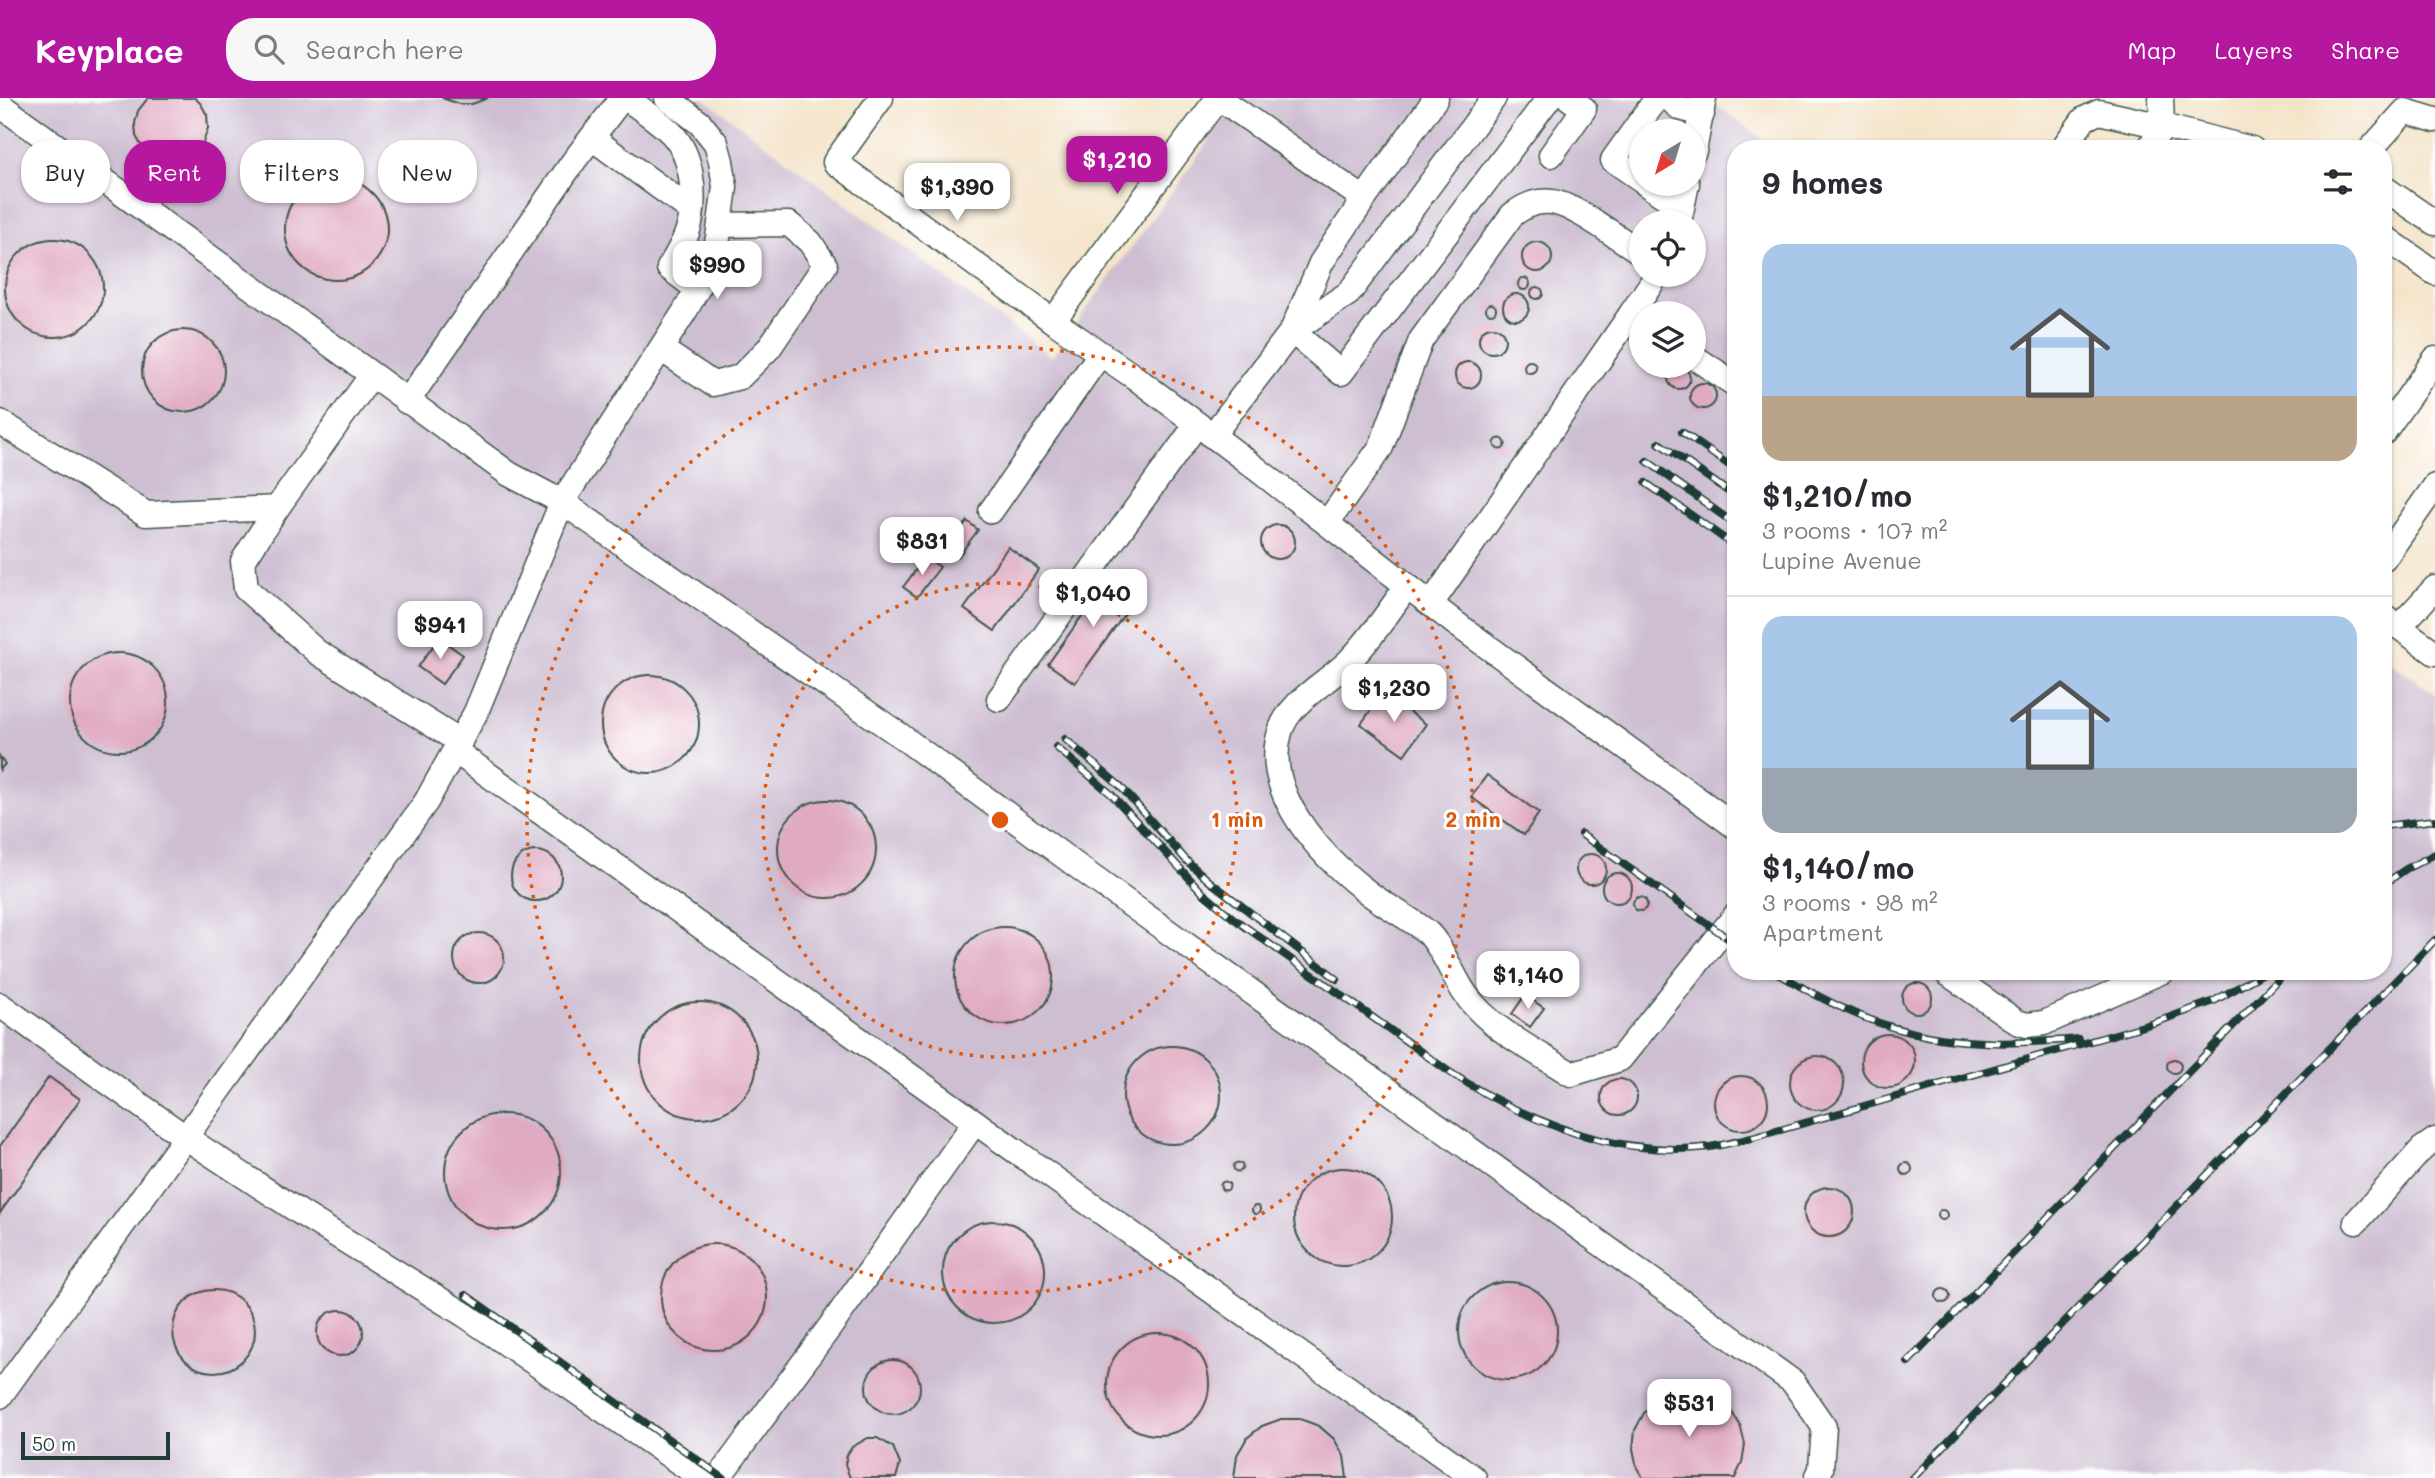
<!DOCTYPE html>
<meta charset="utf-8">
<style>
body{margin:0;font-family:Mali,sans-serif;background:#f7f7f7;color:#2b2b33;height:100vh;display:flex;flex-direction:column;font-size:26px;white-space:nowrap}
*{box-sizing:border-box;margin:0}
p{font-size:23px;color:#7c7c81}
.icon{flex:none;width:38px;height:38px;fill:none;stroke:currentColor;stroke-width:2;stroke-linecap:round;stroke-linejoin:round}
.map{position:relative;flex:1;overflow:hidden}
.panel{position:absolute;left:1727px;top:42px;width:665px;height:840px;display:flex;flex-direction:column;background:#fff;border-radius:28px;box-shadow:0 2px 5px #0004}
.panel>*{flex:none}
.top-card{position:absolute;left:21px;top:42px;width:665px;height:63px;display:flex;gap:14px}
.needle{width:46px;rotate:218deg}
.fabs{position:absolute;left:1629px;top:21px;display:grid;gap:14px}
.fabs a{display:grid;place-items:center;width:77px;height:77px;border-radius:50%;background:#fff;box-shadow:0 2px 5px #0004;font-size:35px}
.scale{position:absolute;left:21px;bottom:18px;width:149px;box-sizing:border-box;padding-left:7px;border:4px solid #1f3d34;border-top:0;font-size:19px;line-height:24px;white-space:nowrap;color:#1f3d34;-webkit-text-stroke:5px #fff;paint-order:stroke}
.price{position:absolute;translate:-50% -60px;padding:0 16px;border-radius:14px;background:#fff;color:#222;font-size:23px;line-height:46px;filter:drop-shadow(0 2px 4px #0008)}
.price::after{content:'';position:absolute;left:50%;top:42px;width:21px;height:16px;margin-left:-10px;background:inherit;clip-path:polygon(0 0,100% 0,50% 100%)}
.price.active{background:#b5179e;color:#fff}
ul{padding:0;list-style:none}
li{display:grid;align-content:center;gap:14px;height:371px;padding:0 35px}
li+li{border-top:2px solid #e1e1e2}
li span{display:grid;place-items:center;height:217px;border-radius:21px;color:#555}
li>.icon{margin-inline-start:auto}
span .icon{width:126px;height:126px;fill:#fffc;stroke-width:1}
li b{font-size:30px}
h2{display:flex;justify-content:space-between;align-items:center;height:84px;padding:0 35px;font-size:30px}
.pill{padding:0 24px;border-radius:28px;background:#fff;box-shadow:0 2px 5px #0004;font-size:24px;line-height:63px}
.pill.active{background:#b5179e;color:#fff}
header{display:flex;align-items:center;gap:42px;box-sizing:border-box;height:98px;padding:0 35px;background:#b5179e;color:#fff}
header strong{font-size:33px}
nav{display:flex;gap:38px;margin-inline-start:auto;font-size:24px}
.search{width:490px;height:63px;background:#f7f7f7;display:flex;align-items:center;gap:18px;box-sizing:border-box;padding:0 24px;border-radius:28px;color:#7c7c81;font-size:26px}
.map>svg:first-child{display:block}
</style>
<header>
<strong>Keyplace</strong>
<div class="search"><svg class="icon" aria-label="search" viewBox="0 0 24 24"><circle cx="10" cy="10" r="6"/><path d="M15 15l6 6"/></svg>Search here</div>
<nav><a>Map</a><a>Layers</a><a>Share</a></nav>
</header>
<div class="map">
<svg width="2435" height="1380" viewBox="0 0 2435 1380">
<rect width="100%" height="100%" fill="#fff"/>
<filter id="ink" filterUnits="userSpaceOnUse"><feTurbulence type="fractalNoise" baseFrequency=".0143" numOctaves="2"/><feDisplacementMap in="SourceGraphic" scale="14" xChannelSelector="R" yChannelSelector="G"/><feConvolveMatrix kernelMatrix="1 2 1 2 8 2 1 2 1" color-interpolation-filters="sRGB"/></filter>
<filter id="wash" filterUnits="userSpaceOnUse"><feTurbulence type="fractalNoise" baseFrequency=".00686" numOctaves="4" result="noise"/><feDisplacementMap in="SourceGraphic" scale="28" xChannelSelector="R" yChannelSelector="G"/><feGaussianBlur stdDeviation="1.57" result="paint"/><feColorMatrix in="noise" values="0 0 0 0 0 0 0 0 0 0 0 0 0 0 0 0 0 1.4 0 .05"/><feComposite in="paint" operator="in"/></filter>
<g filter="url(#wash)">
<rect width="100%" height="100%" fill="#f4e4ca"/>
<path fill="#cdbed2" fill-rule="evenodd" d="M0 0H703L1052 259 1240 0H1706L1776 51H1736V873H2384V560L2435 596V1380H0ZM1642 33H1694V86H1642ZM1642 124H1694V177H1642ZM1642 215H1694V268H1642Z"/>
<g id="blocks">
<g fill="#e0aac2">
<path d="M148 0H195L201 6 207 17 208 30 201 51 193 58 172 65 161 63 151 58 142 49 136 38 135 25 138 13Z"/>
<path d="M442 0H488L472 6H459Z"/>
<circle cx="336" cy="131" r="51"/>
<circle cx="54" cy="190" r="49"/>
<circle cx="1537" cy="159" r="15"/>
<circle cx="1524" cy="186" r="6"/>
<circle cx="1537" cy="195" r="6"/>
<circle cx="1516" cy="209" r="13"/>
<circle cx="1491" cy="211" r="5"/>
<circle cx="1492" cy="242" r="13"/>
<circle cx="183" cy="273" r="41"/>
<circle cx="1530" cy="269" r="6"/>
<circle cx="1468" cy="277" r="13"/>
<circle cx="1679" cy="280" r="11"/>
<circle cx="1703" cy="298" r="13"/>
<circle cx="1500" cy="346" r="5.5"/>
<path d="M967 423 978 432 958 459 946 451Z"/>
<circle cx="1278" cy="444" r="17"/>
<path d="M1008 449 1039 471 995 533 964 511Z"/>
<path d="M926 459 940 469 917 499 903 489Z"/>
<path d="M1111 477 1139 496 1075 585 1048 566Z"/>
<path d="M439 540 463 557 442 586 418 569Z"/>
<circle cx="119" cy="604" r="49"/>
<circle cx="650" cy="626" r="49"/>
<path d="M1383 595 1426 626 1404 657 1361 626Z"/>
<path d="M0 659 5 666 0 672Z"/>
<path d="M1487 677 1539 715 1524 737 1471 699Z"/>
<circle cx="827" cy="751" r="49"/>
<circle cx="536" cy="778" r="25"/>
<circle cx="1591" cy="771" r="15"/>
<circle cx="1617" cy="790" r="15"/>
<circle cx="1640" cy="806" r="7"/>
<circle cx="1004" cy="878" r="49"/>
<circle cx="479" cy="860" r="25"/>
<circle cx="1917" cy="900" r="15"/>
<path d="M1525 897 1544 910 1530 929 1512 916Z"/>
<circle cx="699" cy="962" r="58"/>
<circle cx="1888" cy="963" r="27"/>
<circle cx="1172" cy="997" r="49"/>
<circle cx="1817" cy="985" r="27"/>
<circle cx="2174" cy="968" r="7"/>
<circle cx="1741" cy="1005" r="27"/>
<path d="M49 979 80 1001 0 1115V1048Z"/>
<circle cx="1619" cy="999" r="18"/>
<circle cx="503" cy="1074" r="58"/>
<circle cx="1238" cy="1069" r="4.5"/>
<circle cx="1906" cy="1071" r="6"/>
<circle cx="1343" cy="1119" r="49"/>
<circle cx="1225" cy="1088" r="4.5"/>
<circle cx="1829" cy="1114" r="25"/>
<circle cx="1256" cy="1112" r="4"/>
<circle cx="1942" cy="1117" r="5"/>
<circle cx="994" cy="1174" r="51"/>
<circle cx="714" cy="1199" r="53"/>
<circle cx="1508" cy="1233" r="49"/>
<circle cx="1943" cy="1198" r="7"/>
<circle cx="214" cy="1233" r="41"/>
<circle cx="340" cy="1235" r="23"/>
<circle cx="1158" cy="1286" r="51"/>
<circle cx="893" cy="1289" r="27"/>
<path d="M1696 1293 1714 1299 1730 1311 1740 1327 1745 1346 1742 1365 1735 1380H1643L1637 1370 1633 1351 1635 1332 1644 1315 1658 1301 1676 1294Z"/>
<path d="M1281 1321H1300L1319 1328 1334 1341 1344 1358 1347 1380H1234L1237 1357 1247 1340 1262 1328Z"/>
<path d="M868 1340H877L893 1349 900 1366 896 1380H850L845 1366 847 1357 852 1349Z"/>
</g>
</g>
</g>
<g filter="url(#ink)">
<use href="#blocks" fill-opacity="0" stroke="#3f564a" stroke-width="2"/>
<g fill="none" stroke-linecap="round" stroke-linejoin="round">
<g stroke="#3f564a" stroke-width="27">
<g id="minor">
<path d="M626 0C642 12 660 23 673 37 692 58 695 94 691 120 688 138 678 155 669 170L697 191"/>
<path d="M881 0 835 64 1053 223 1133 278 1244 361 1455 525 1736 729"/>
<path d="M1219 0 1364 101"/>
<path d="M1668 0 1680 10 1702 16"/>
<path d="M2161 0 2162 28 2252 51"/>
<path d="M0 7 509 376 562 404 901 638 1092 779 1793 1284 1824 1329 1821 1371 1817 1380"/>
<path d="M592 40 691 112"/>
<path d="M2062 51 2084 21 2099 14 2162 28 2149 51"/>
<path d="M2371 51 2405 13 2435 22"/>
<path d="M1694 53 1704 0"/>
<path d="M1551 57 1584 11 1569 0"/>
<path d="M1642 82 1613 62 1657 0"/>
<path d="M1646 86 1667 100 1683 103"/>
<path d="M2384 90 2435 125"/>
<path d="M1679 124 1687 86"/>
<path d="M2384 139 2435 175"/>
<path d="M1631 216 1657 177"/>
<path d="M1053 223 1218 0"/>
<path d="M1292 233 1341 275 1549 0"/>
<path d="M1292 233 1349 195 1494 0"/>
<path d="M661 251 713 286 740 279 769 250 825 167 810 144 789 126 720 127"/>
<path d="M1694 259 1736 287"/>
<path d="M407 304 573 64 622 0"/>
<path d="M0 324 146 416 277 410 371 278"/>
<path d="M2384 334 2435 261"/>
<path d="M1212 338 1292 233 1321 165 1364 101 1436 0"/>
<path d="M277 410 243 463 246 491 317 554 460 644"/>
<path d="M991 413 1100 256"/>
<path d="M1327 425 1381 349 1421 242 1512 117C1524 108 1536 102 1552 104 1575 107 1620 142 1642 155"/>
<path d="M2384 461 2435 388"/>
<path d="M1407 488C1389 513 1371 541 1349 563 1327 585 1289 603 1280 634 1261 695 1322 759 1366 793 1385 808 1408 819 1427 834 1441 846 1454 881 1466 897 1491 932 1536 953 1571 976L1620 961 1736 817"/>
<path d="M1431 506 1631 216 1642 223"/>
<path d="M2384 518 2435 555"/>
<path d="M2399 529 2435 490"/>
<path d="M999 601 1197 326"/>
<path d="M455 653 1474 1380"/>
<path d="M1944 873 2017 924 2027 927 2044 925 2163 873"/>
<path d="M0 907 185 1039 304 1117 465 1217 702 1380"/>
<path d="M2356 1124 2422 1051 2435 1042"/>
<path d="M0 1298 426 704 476 614 562 404 685 213 712 165 718 140 725 89 721 63 716 45 700 25 667 0"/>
<path d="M718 1380 838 1218 975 1024"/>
</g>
</g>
<use href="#minor" stroke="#fff" stroke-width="24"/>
<g stroke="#1f3d34" stroke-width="8">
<g id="rail">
<path d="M1682 334 1736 372"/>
<path d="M1659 345 1736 399"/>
<path d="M1647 363 1736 427"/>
<path d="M1646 385 1736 449"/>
<path d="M1065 641 1120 688 1187 763 1208 782 1337 881"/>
<path d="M1056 649 1111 696 1203 795 1233 820 1448 973C1526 1024 1615 1060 1710 1049 1724 1047 1738 1043 1752 1040L2154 925 2214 903 2267 873"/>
<path d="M2384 728 2435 722"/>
<path d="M1581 736 1736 846"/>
<path d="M2384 786 2406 771 2435 756"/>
<path d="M1774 873C1816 898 1858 921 1906 933 1961 948 2021 946 2078 941"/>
<path d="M466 1197 723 1380"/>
<path d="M1908 1264 2286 873"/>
<path d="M1913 1380 2435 842"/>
</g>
</g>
<use href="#rail" stroke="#fff" stroke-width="5" stroke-dasharray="16" stroke-linecap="butt"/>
</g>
</g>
<g fill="none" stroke="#de580e" stroke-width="3.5" stroke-dasharray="3.5 7">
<circle cx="1000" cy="722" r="237"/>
<circle cx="1000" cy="722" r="473"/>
</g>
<circle cx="1000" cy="722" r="10" fill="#de580e" stroke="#fff" stroke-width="3.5"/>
<g font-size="21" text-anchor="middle" font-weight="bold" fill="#de580e" stroke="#fff" stroke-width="6" stroke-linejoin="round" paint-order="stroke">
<text x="1237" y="729">1 min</text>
<text x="1473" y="729">2 min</text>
</g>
</svg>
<div class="fabs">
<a><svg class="needle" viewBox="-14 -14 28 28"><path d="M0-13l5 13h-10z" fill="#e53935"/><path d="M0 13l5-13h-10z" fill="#7c7c81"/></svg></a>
<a><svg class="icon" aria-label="locate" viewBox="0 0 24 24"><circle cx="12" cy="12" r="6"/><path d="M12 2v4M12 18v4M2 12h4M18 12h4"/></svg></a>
<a><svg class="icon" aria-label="layers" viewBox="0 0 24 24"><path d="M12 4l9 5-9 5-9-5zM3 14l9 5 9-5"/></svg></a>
</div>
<div class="scale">50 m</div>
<b class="price active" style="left:1117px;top:98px">$1,210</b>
<b class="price" style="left:957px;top:125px">$1,390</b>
<b class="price" style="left:717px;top:203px">$990</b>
<b class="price" style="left:922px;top:479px">$831</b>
<b class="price" style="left:1093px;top:531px">$1,040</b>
<b class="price" style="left:440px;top:563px">$941</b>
<b class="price" style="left:1394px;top:626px">$1,230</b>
<b class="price" style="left:1528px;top:913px">$1,140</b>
<b class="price" style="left:1689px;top:1341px">$531</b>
<div class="top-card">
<a class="pill">Buy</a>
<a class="pill active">Rent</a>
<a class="pill">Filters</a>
<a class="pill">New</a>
</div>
<section class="panel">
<h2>9 homes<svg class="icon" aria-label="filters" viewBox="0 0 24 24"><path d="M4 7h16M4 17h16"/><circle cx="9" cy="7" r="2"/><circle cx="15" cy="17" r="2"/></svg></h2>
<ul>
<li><span style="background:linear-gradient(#a9c7e8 70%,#b9a48a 0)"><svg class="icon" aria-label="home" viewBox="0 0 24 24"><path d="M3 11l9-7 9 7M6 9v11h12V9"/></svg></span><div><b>$1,210/mo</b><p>3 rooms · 107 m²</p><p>Lupine Avenue</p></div></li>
<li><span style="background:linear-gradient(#a9c7e8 70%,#9aa5b1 0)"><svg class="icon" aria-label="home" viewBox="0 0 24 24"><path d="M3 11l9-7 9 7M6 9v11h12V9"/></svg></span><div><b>$1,140/mo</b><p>3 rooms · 98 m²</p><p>Apartment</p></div></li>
</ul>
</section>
</div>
